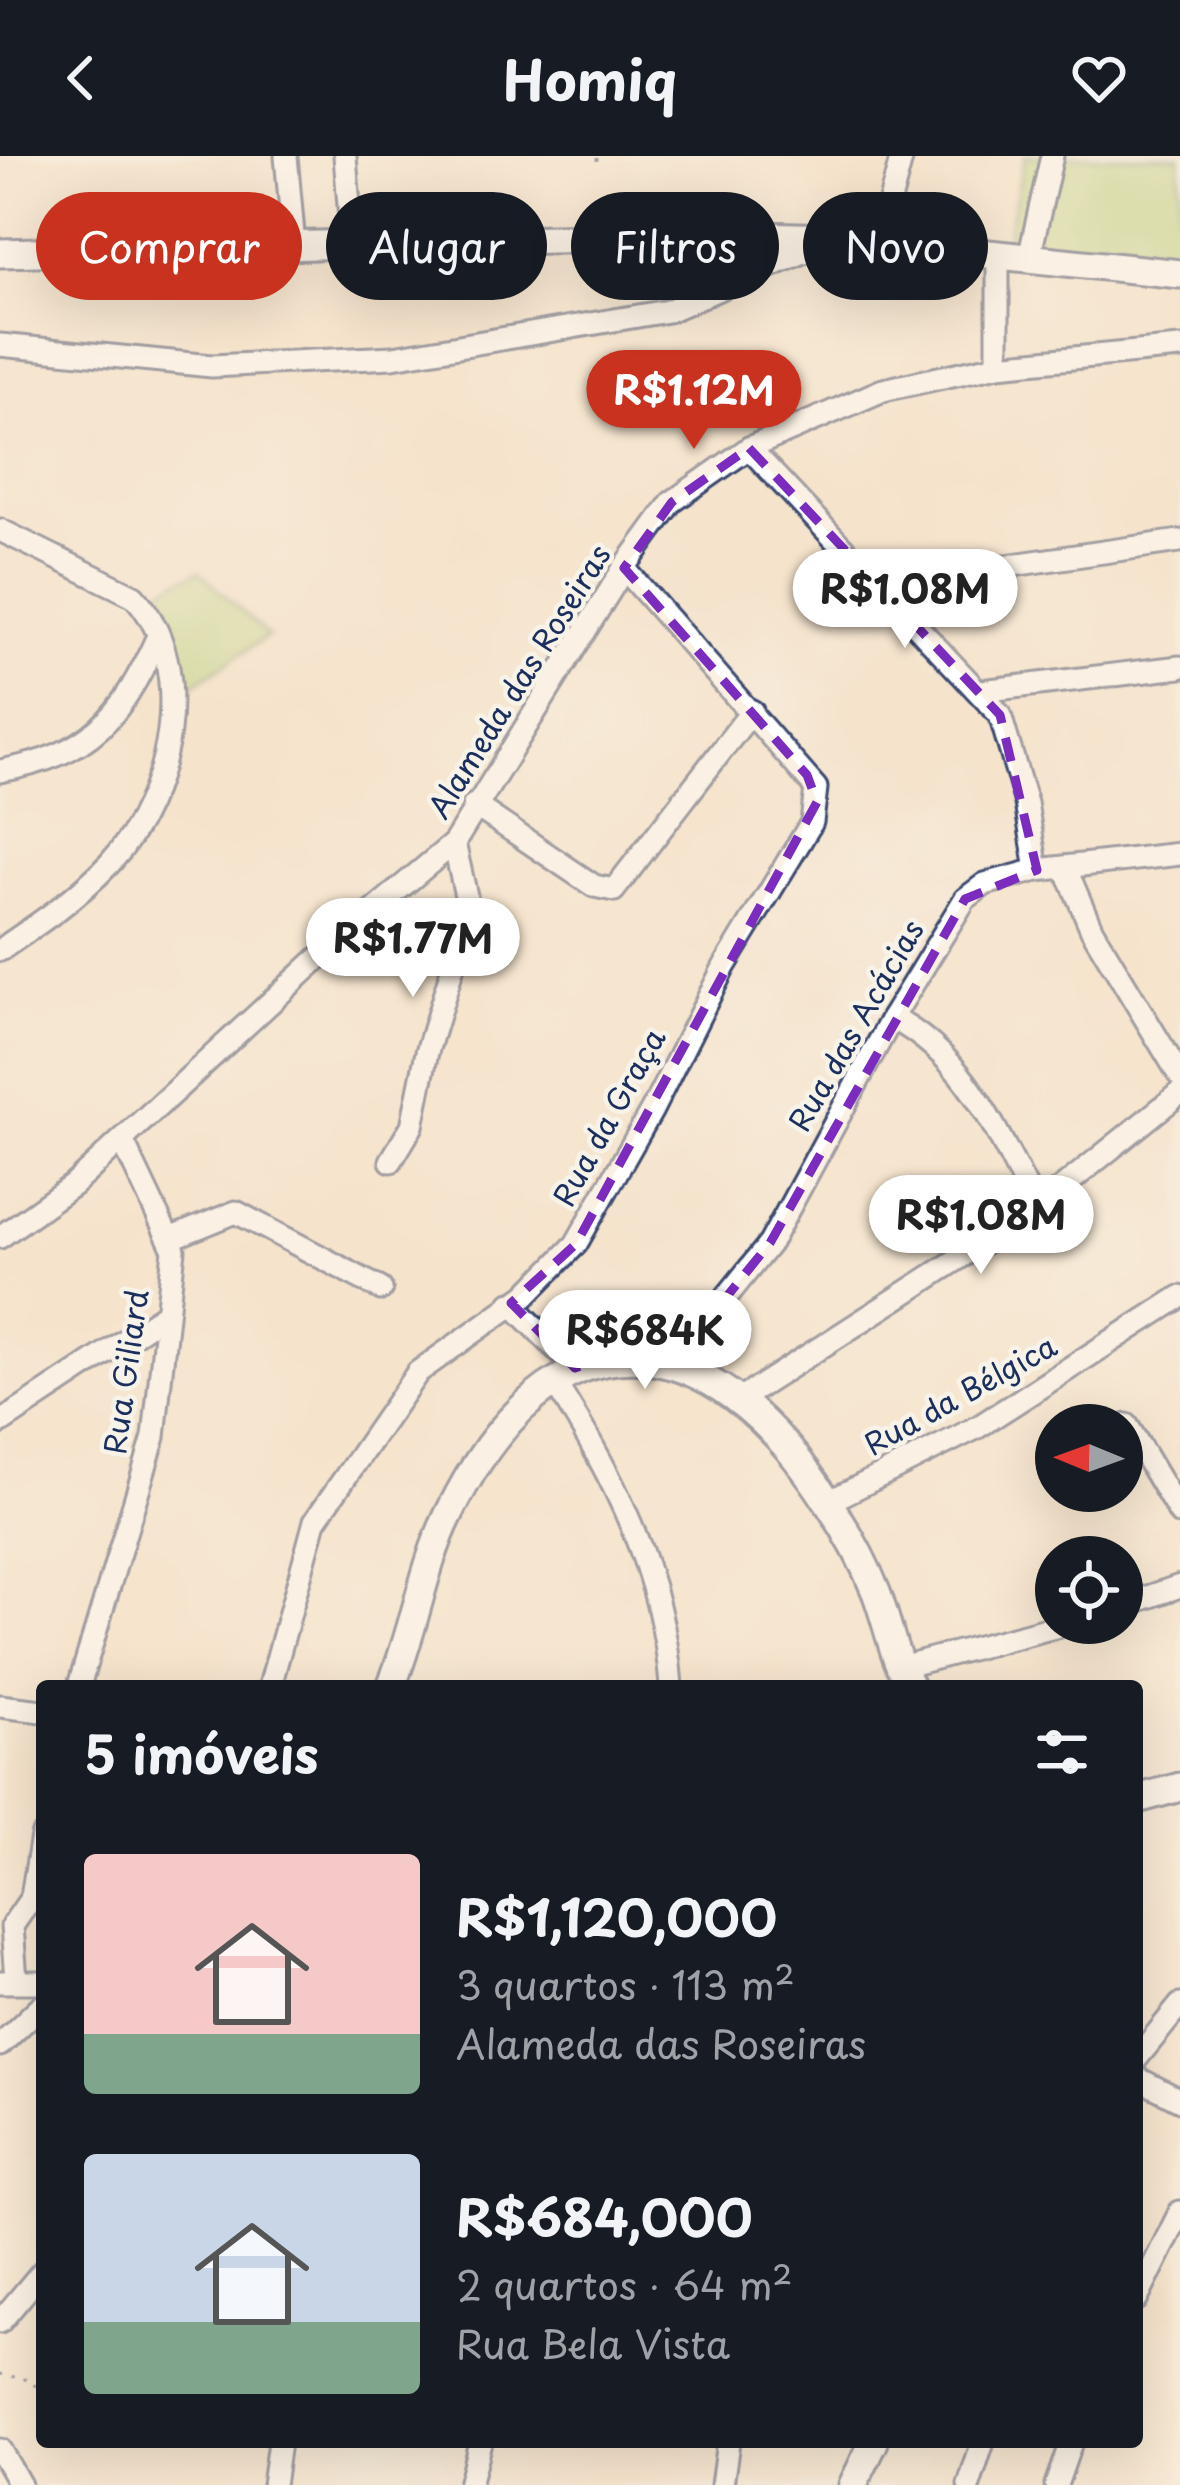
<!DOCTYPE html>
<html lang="pt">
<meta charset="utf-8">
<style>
body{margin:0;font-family:"Playpen Sans",sans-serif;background:#242831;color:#f1f3f6;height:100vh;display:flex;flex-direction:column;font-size:45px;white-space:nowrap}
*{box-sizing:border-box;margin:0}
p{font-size:39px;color:#9ea1a6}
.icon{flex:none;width:66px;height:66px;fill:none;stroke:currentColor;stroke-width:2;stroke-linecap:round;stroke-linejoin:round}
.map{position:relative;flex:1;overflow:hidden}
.details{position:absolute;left:36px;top:1524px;width:1107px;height:768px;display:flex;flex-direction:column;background:#171b24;border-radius:12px;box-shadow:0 12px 48px #0002}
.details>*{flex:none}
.banner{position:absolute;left:36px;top:36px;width:1110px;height:108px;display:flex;gap:24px}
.needle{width:78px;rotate:271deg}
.buttons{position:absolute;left:1035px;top:1248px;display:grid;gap:24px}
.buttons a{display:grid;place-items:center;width:108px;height:108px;border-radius:50%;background:#171b24;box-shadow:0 12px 48px #0002;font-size:60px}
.price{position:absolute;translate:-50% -102px;padding:0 27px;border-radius:42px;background:#fff;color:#222;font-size:39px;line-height:78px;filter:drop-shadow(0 3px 6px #0008)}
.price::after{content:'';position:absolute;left:50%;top:72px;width:36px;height:27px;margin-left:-18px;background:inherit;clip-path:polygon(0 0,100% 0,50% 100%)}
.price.selected{background:#c8321e;color:#fff}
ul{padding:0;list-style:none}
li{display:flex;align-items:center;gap:36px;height:300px;padding:0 48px}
li span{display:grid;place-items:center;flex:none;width:336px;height:240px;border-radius:12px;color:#555}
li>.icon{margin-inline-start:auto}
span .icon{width:144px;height:144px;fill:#fffc;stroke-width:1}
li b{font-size:51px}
h2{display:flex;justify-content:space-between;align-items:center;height:144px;padding:0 48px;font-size:51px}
.chip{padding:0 42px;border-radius:54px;background:#171b24;box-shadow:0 12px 48px #0002;font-size:42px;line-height:108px}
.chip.selected{background:#c8321e;color:#fff}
header{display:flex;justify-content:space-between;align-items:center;height:156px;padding:0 48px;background:#171b24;font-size:54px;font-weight:700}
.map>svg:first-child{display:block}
</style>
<header><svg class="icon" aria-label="back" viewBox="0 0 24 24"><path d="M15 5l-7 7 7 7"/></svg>Homiq<svg class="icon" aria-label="heart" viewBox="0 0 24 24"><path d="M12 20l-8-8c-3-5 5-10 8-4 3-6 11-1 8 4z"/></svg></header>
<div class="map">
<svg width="1180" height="2329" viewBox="0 0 1180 2329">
<rect width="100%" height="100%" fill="#f7f3e8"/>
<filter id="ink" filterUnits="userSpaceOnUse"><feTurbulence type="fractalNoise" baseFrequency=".00833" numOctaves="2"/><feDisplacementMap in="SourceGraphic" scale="24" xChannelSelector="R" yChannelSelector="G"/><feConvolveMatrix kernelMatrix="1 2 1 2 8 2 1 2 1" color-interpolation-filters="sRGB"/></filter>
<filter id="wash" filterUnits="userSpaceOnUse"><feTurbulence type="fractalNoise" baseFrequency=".004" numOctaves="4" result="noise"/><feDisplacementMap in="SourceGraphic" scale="48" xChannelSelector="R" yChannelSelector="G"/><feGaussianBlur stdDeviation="2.7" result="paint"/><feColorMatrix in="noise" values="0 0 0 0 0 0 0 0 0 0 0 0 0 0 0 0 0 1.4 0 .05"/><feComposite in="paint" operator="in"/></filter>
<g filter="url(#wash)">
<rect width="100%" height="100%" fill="#f5e3cc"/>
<g fill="#b4d37a" stroke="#68816c" stroke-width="3">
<path d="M1025 0H1180V104L1006 85Z"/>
<path d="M199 415 268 480 187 533 175 480 147 440Z"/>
</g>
</g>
<g filter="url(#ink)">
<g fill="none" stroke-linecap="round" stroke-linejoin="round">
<g stroke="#3c4a6e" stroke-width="27">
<g id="minor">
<path d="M286 0 294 89"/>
<path d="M345 0 352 87"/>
<path d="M879 86 902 0"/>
<path d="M998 99V209"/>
<path d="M1029 102 1052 0"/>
<path d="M0 189 212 210 393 201 668 155 831 84"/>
<path d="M749 292 1000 559 1026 647 1037 714"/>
<path d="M0 374 134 440C199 511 170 642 110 707 77 742 40 767 0 794"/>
<path d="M880 428 1180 385"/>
<path d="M981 535 1180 511"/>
<path d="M0 615C91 599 121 562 158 480"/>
<path d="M474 649 594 730 614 734 752 555"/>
<path d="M1065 711 1092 774 1180 920"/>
<path d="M892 862C969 902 997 979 1037 1052"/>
<path d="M391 1005 412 970 427 896 464 774 466 740 454 687"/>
<path d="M0 1081 73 1029 338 784 454 687 624 412 672 346 749 292 883 234 998 209 1180 192"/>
<path d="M172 1082 236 1056 381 1133"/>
<path d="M511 1147 575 1212"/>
<path d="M673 1207 770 1087 892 862 965 743 985 728 1037 714 1180 698"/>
<path d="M553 1224C613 1318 663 1417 671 1530"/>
<path d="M739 1244 1037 1052 1180 937"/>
<path d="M0 1267 165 1158"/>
<path d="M1127 1269 1180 1358"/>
<path d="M828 1346 978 1271 1180 1141"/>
<path d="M1122 1450 1180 1430"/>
<path d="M901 1511 1070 1467"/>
<path d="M79 1530 154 1281 174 1094 123 986"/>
<path d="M270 1530 315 1365 418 1216 526 1139 576 1088 652 954 724 811 812 666 816 632 624 412"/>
<path d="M0 1550 42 1555"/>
<path d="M16 1824 12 1770 32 1741 42 1680"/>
<path d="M0 1826H42"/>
<path d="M0 1889 42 1849"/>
<path d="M1137 1902 1180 1849"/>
<path d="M1137 1922 1180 1944"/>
<path d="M1137 2143 1180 2056"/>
<path d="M0 2166 42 2116"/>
<path d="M0 2294 20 2329"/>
<path d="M273 2329 279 2286"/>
<path d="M469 2329 480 2286"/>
<path d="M722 2329 728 2286"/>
<path d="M969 2329 983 2286"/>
<path d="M1056 2329 1071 2286"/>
</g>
</g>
<g stroke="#3c4a6e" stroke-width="33">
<g id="major">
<path d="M0 97 714 79 836 82 1180 118"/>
<path d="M391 1530C415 1474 422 1412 449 1358 551 1147 709 1160 829 1348 847 1375 864 1406 876 1436 888 1467 893 1501 910 1530"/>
<path d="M1137 1643 1180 1631"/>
<path d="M853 2329 874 2286"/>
</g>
</g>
<g stroke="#3c4a6e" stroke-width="3" stroke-dasharray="3 9" stroke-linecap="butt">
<path d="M597 5V0"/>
<path d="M0 2218 29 2224 42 2236"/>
</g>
<use href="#minor" stroke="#fff" stroke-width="21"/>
<use href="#major" stroke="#fff" stroke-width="27"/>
</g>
</g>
<path d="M0 0H1180V2329H0ZM749 292 1000 559 1037 714 965 743 770 1087 673 1207 598 1203 575 1212 511 1147 576 1088 817 646 807 619 624 412 672 346Z" fill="#f5e3cc" fill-opacity=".55" fill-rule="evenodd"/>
<path fill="none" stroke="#7b2cbf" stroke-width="9" stroke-dasharray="24 15" stroke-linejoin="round" d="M749 292 1000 559 1037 714 965 743 770 1087 673 1207 598 1203 575 1212 511 1147 576 1088 817 646 807 619 624 412 672 346Z"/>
<g text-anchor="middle" stroke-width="9" stroke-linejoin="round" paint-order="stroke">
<g font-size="30" fill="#1b2f5e" stroke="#f7f3e8">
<text transform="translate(520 526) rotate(-58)" y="10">Alameda das Roseiras</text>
<text transform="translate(857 870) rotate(-60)" y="10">Rua das Acácias</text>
<text transform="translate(610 962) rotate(-61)" y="10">Rua da Graça</text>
<text transform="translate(127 1216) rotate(-82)" y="10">Rua Giliard</text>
<text transform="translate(961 1240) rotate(-29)" y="10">Rua da Bélgica</text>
</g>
</g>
</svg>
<div class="buttons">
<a><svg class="needle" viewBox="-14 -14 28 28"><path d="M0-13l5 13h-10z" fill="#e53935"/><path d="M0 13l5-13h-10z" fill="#9ea1a6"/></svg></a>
<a><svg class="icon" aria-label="locate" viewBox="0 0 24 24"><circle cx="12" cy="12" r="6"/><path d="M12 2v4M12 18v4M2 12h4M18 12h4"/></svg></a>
</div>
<b class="price selected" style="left:694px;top:296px">R$1.12M</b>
<b class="price" style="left:905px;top:495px">R$1.08M</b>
<b class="price" style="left:413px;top:844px">R$1.77M</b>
<b class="price" style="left:981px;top:1121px">R$1.08M</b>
<b class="price" style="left:645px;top:1236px">R$684K</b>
<div class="banner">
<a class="chip selected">Comprar</a>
<a class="chip">Alugar</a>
<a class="chip">Filtros</a>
<a class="chip">Novo</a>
</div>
<section class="details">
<h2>5 imóveis<svg class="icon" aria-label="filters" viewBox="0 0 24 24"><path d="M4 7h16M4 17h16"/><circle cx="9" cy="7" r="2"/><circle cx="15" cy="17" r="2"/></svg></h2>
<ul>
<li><span style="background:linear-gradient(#f6c9c9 75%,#7fa58c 0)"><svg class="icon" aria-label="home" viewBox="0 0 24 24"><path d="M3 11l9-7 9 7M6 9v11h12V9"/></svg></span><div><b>R$1,120,000</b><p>3 quartos · 113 m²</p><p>Alameda das Roseiras</p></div></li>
<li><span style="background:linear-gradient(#c9d6e8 70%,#7fa58c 0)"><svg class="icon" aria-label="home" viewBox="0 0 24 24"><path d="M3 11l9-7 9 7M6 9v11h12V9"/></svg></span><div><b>R$684,000</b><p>2 quartos · 64 m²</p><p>Rua Bela Vista</p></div></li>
</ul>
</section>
</div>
